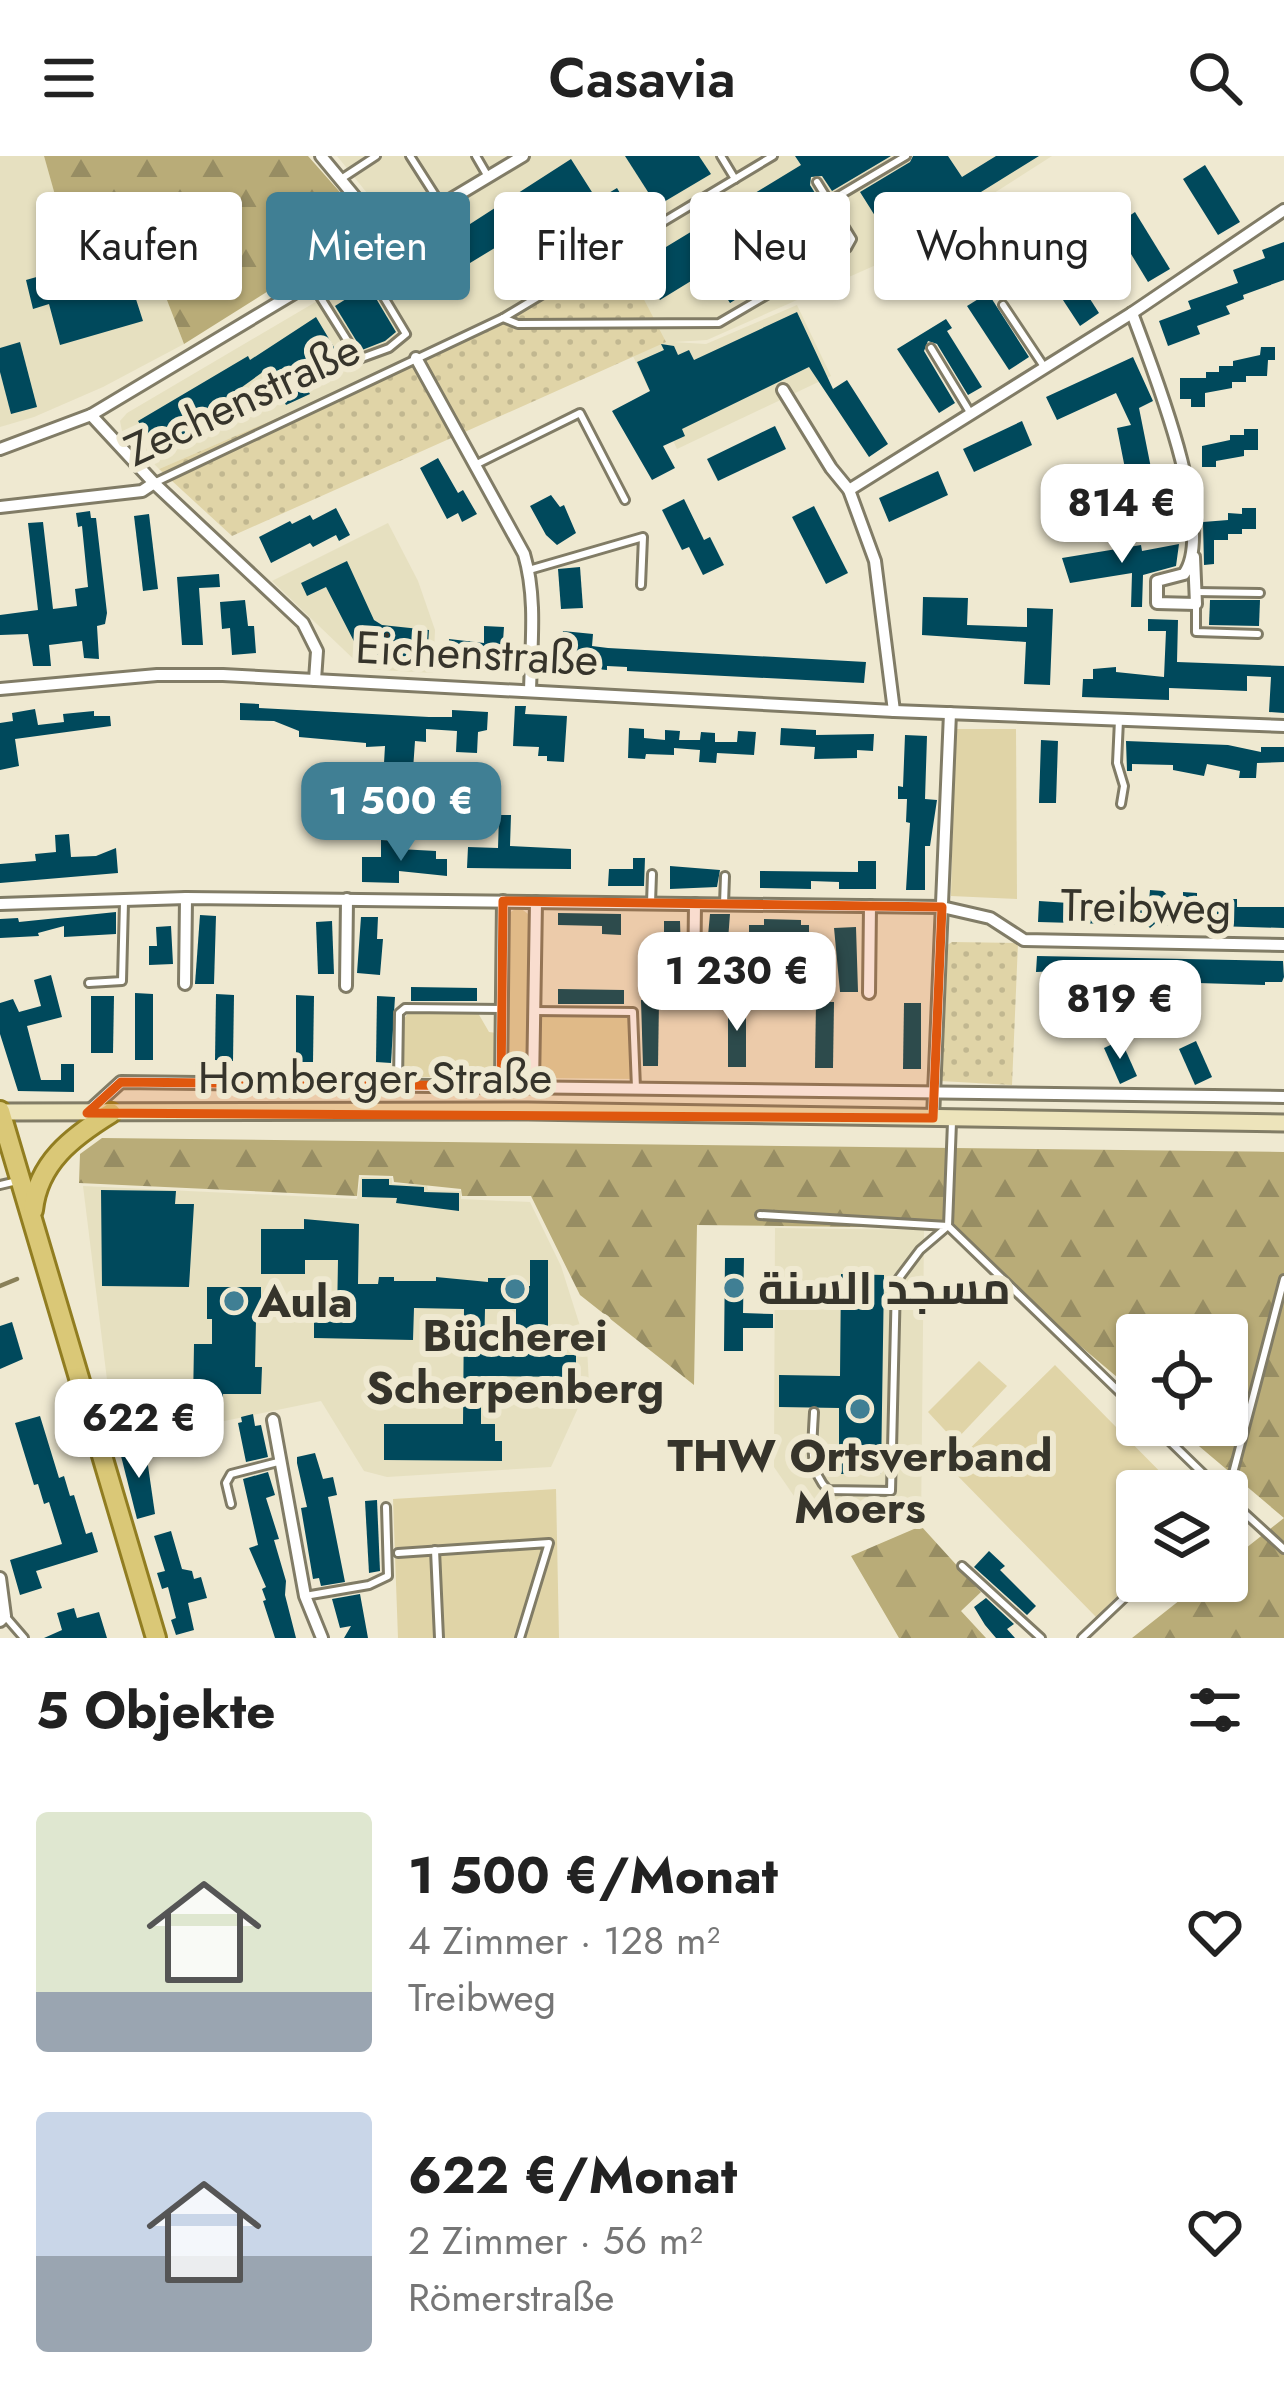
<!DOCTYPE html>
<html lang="de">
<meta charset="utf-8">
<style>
body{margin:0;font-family:Jost,Cairo,sans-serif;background:#f6f6f6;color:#222;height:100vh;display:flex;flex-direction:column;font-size:45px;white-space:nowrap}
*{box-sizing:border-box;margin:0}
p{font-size:39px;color:#767676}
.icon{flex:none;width:66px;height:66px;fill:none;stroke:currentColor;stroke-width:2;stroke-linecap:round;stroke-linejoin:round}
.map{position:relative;height:1482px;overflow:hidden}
.drawer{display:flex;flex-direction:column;background:#fff;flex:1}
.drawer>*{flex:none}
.guide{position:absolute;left:36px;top:36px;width:1212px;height:108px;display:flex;gap:24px}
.controls{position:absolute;left:1116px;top:1158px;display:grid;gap:24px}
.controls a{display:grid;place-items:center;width:132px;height:132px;border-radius:12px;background:#fff;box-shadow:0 3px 9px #0004;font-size:60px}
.price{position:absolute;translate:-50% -102px;padding:0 27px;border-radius:24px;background:#fff;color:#222;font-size:39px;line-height:78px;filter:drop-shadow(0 3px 6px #0008)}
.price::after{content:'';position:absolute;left:50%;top:72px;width:36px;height:27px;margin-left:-18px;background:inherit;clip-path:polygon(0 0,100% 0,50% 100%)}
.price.active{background:#407f94;color:#fff}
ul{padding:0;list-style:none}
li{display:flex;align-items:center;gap:36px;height:300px;padding:0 36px}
li span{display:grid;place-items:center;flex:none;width:336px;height:240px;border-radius:12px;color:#555}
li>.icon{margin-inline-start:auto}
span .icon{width:144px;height:144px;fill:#fffc;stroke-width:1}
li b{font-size:51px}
h2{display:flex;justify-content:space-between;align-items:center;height:144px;padding:0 36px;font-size:51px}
.chip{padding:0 42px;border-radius:12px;background:#fff;box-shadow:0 3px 9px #0004;font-size:42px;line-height:108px}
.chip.active{background:#407f94;color:#fff}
header{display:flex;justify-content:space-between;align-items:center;height:156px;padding:0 36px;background:#fff;font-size:54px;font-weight:600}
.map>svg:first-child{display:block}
</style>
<header><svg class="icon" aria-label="menu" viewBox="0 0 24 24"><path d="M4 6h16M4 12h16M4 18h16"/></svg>Casavia<svg class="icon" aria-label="search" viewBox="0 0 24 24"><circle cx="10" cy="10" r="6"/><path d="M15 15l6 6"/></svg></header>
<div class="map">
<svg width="1284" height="1482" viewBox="0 0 1284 1482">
<defs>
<pattern id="forest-firs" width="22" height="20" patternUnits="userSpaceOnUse" patternTransform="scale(3)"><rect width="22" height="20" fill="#b9ac78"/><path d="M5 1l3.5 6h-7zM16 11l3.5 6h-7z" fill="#978d63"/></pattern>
<pattern id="park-dots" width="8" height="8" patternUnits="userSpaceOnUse" patternTransform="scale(3)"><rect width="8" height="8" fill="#e0d4a7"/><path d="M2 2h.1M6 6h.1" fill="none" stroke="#c1b790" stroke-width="1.8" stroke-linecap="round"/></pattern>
</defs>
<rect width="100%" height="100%" fill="#efe9d1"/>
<g fill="#e6e0c0">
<path d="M0 0H44L71 95 141 76 184 188 103 231 34 261 0 271Z"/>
<path d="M337 0H1052L894 101 707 184 674 186 706 188 797 149 831 220 677 293 623 179 416 202 159 313 122 275 120 265 127 257 397 98 393 69Z"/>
<path d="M388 367 418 425 435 474 433 517 364 513 272 425Z"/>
<path d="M361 1021 392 1022V1028L427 1029 428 1034 461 1035V1043L530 1046 561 1110 587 1192 589 1228 551 1311 387 1321 364 1315 321 1245 122 1286 111 1256 83 1030 357 1043Z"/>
<path d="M775 1072 924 1074 921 1368 812 1366 774 1311Z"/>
</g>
<g fill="#e0d4a7">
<path d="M955 573H1016L1017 743 951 740Z"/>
<path d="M519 751 532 761 527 923 505 919 507 758Z"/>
<path d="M408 857H478L489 876 497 877 496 914 487 916 486 921H401L402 866Z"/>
<path d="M540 859 629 862 632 923 540 922Z"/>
<path d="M979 1205 1007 1230 955 1285 928 1256Z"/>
<path d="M1055 1209 1179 1335H1137V1421L1096 1461 950 1312Z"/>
<path d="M556 1333 559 1482H398L393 1343Z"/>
</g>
<g fill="url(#forest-firs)">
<path d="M44 0H308L361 60 362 76 184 188 141 77 71 96Z"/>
<path d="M102 982 1284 996V1482H1132L1204 1425H1227V1407L1284 1362 1174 1269H1227V1179H1137V1238L941 1072 697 1069 694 1229 580 1139 531 1040H462L461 1033 394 1026 393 1020 359 1019 357 1040 79 1027 80 998Z"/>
<path d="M921 1370 981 1436 961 1455 986 1482H899L851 1400Z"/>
</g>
<g fill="url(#park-dots)">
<path d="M623 103 666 186 232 380 159 313 416 202Z"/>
<path d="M952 786 1018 787 1012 929 940 925 946 790Z"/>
</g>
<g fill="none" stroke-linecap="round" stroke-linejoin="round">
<path stroke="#898059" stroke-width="4.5" d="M0 1130 17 1123"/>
</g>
<g fill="#00495c" fill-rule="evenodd">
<path d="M625 0H699L711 18 657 50Z"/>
<path d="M795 0H891L832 35 822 20 811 21 810 29 820 45 801 57 819 87 801 98 803 102 730 147 709 114 660 144 638 108 801 9Z"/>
<path d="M913 0H948L962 21 996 0H1039L894 90 860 36 910 6Z"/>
<path d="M571 3 597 44 617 32 630 54 598 73 584 50 550 71 544 62 470 107 453 79Z"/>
<path d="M1205 9 1240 66 1218 79 1183 23Z"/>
<path d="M1135 56 1170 113 1148 126 1114 70Z"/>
<path d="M1284 86V124L1243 139 1244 143 1226 150 1230 158 1197 170 1200 178 1168 190 1159 165 1191 153 1188 145 1238 127 1233 114 1265 102 1262 94Z"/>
<path d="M1058 93 1099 157 1080 170 1038 106Z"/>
<path d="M425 96 432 106 427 110 434 120 393 141 387 133 404 122 398 113Z"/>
<path d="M107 101 118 141 134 137 143 165 60 189 49 148 33 153 26 124Z"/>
<path d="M368 129 396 176 385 185 362 194 335 150Z"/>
<path d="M988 137 1029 201 1009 214 967 150Z"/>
<path d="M797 156 833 233 847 224 888 288 869 301 809 211 682 273 685 280 663 290 675 312 652 324 612 255 650 235 637 206 664 194 661 188 674 190 678 199 689 194 694 204Z"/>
<path d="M316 161 347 213 332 221 326 210 302 225 310 238 286 249 267 213 224 244 234 261 183 290 177 279 154 292 138 265 248 200 250 204Z"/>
<path d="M946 163 952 172 947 175 982 231 968 239 937 188 928 185 924 195 955 247 939 257 897 193Z"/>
<path d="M20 186 37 251 11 258 0 216V192Z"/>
<path d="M1261 191H1275V204H1268L1267 220H1246V226H1232V232L1205 237V251H1191V243H1180V222H1206V216H1219V210H1233V205L1260 199Z"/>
<path d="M1133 201 1153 245 1139 252 1161 362 1136 368 1117 272 1131 269 1116 237 1057 264 1046 241Z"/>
<path d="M1022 265 1032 289 974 316 963 293Z"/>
<path d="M775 270 786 293 718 325 707 303Z"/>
<path d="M1244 273H1258V294H1244V300L1216 305V311H1202V290L1230 284V279H1244Z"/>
<path d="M438 302 458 337 463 334 477 358 462 366 458 357 447 363 420 312Z"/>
<path d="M938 315 948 339 889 366 879 342Z"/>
<path d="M551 339 560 351 564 349 576 377 557 389 546 379 530 350Z"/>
<path d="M684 343 704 384 710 381 724 409 703 419 689 391 682 394 662 354Z"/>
<path d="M814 350 848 417 826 428 792 361Z"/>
<path d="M336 352 350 379 339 385 336 379 313 391 310 387 271 407 259 381 290 365 292 368 310 359 313 364Z"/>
<path d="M1242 352H1256V373H1242V378H1228V384H1214V408L1204 409 1203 366 1228 364V357L1242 358Z"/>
<path d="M90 355 91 362H96L107 457 105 468 97 470 99 503 84 502 82 485 49 489 51 510H33L28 478 0 479V459L38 454 28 367 43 366 53 453 77 450 75 433 88 431 82 370 78 371 76 357Z"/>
<path d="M149 358 158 433 143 435 134 360Z"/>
<path d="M1179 388 1176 410 1143 419 1142 451H1131L1132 417 1070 427 1062 402 1141 389 1142 395Z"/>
<path d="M347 405 374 464 382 469 429 474 427 504 360 497 326 431 307 440 301 427Z"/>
<path d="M580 411 583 452 561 453 558 413Z"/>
<path d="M219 418 220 431 199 432 203 489H182L177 421Z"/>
<path d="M923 441 968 442 967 469 1027 471V452L1053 453 1050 529 1024 528 1026 486 922 479Z"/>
<path d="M245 444 248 470H254L256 497 232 499 230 472 222 473 220 446Z"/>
<path d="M1210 444H1260L1259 470 1209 469Z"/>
<path d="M1148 463 1178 464 1177 506 1284 510V557L1269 556 1271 521 1247 520V535L1169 532V544L1082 541 1083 523H1093V513L1116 511V516L1164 521 1166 475H1148Z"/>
<path d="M484 470 504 471 502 499 496 498 487 507 448 505 449 483 484 487Z"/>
<path d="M563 475 593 478 592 490 608 492 866 506 864 527 627 515V511L607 510V514L572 511V506L562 505V496H559Z"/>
<path d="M240 547 259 548V552L429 561H452V554L488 556 487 574 478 576 477 597 456 596 457 575 426 573V586L415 585 413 614H398V624H383L385 590 366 591V587L299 581V575L274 565 240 564Z"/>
<path d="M515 550H526L525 558 567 560 564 606 547 605V600H538L539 591 513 590Z"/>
<path d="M35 553 38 569 64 566 63 558 94 555V560H110L111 570 15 583 19 610 0 614V567L13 565 12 557Z"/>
<path d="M629 572 644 573V582L665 584V574L680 575 679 584H700L701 576 715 577V586H737L738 575 756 576 754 599 717 597 716 607 699 606 700 594 674 592V599L646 598 645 603 628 602Z"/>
<path d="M781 572 816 574V579L874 578 873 595 857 594V602L814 603 815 591 780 589Z"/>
<path d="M905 579 927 580 925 643 937 644 930 690H925V734H906L910 667 906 666 907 643H898V630L903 631Z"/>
<path d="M1041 584 1058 585 1056 647H1039Z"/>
<path d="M1126 585 1228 589 1261 596V591H1284V606L1257 607 1256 622H1239L1240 615 1207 608 1204 620 1173 614V609L1132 608V615H1127Z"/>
<path d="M499 659H511L510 690 571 693V713L467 712 468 691 498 692Z"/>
<path d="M69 678 71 701 96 700 116 692 118 717 0 727V708L36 705 35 698 56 696 55 679Z"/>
<path d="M381 684 399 685V693L436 695V703H447V720L399 715V727L362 726V701H381Z"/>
<path d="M633 702H645L644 730H608L609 713H633Z"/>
<path d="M858 705H876V733H839V726L811 725V733L760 732V715L858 716Z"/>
<path d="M670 710 720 714 717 731 670 733Z"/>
<path d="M1150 734 1163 735 1183 754V736L1197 737V748H1227V743H1237V751H1284V772L1215 770 1216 765H1174L1163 772 1157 766 1150 772 1147 769 1038 766 1039 745 1143 752 1149 745Z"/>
<path d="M116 756V778L64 781V770L38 777 39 780 0 782V763L18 762 19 766Z"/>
<path d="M558 757 621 758V779L602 778V770L558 769Z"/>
<path d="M710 758H730L727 797H732L730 812 743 813V825L704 823Z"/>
<path d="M200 759 216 760 214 828H195Z"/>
<path d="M361 761H378L377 783H383L380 819 357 817Z"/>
<path d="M764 763 801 764V769H809V781H801V785H782V789L749 788V769H764Z"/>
<path d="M332 765 334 818H318L316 766Z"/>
<path d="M664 765H680L682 834H667L666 805H657L656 787H664Z"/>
<path d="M171 770 173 808 149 809V790H157L156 771Z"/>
<path d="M856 771 858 836H840L834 772Z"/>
<path d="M1037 800 1283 805 1284 821 1282 826H1265V829L1130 825V820L1086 818V814L1036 816Z"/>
<path d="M51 819 62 861 27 870 41 924H61V908H74V936L18 935 0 878V847L13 843 19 856 41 850 34 824Z"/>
<path d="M411 831 477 832V845H411Z"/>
<path d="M558 833 624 834V848H558Z"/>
<path d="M135 837 153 838V904H135Z"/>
<path d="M216 838 234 839 233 905 215 904Z"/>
<path d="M296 839 314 840 313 906H296Z"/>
<path d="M91 840H114L113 897H91Z"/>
<path d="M377 840 395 841 391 907 376 906Z"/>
<path d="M641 844H659L658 910H643Z"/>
<rect x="728" y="845" width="18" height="66"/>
<path d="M816 846H834L833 912H815Z"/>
<path d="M904 847H921V913H903Z"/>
<path d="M1121 884 1137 920 1120 928 1104 892Z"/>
<path d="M1196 885 1212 921 1195 929 1179 893Z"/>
<path d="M362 1023H389V1029L424 1031V1036L459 1037V1055L396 1047 397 1042 362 1041Z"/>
<path d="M101 1034 176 1035 175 1048H194L189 1131 102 1130Z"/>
<path d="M304 1063 359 1068 358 1128H378L379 1121H394V1125H436V1121L488 1126V1122H507V1130H530V1104H548V1199H576V1221L481 1220V1268H495V1285H502V1305L384 1304V1268H463L464 1153 414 1152 413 1184 314 1182V1161L337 1162 338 1104H305V1118H261V1073H304ZM485 1153H516V1199H484Z"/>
<path d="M725 1102H744L743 1157 773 1158V1172H743V1195H724Z"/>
<path d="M841 1118 884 1119 881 1318H839V1252L779 1251V1219L840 1220Z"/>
<path d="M207 1131H261V1164H256L255 1211H262L261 1238H223V1248L193 1247 194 1188H212V1163H207Z"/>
<path d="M12 1166 23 1203 0 1213V1170Z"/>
<path d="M253 1258 255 1270 261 1269 268 1301 246 1306 238 1267 242 1266 241 1261Z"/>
<path d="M40 1260 59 1322 64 1320 70 1340 74 1339 86 1378 92 1376 98 1396 36 1415 42 1432 20 1439 10 1404 62 1388 49 1346 44 1348 38 1328 34 1329 15 1267Z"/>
<path d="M145 1289 155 1358 137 1363 120 1296Z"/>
<path d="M315 1297 323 1323 333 1321 337 1339 328 1341 345 1426 321 1430 319 1422 313 1423 301 1352 307 1351 297 1307V1301Z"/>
<path d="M268 1316 275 1339 266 1342 279 1383 274 1384 286 1425 285 1439 296 1482H275L263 1445 266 1444 262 1433 266 1431 249 1392 258 1389 243 1323Z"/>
<path d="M377 1344 380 1415 369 1417 365 1345Z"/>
<path d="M171 1375 182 1413 192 1415 194 1423 201 1421 207 1442 188 1447 194 1474 176 1479 171 1464 176 1462 168 1431 162 1433 157 1417 165 1415 154 1380Z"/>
<path d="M989 1395 1005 1410 1000 1414 1036 1450 1027 1459 974 1411Z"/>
<path d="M360 1438 368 1482H344L351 1470 340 1472 332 1443Z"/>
<path d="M986 1442 1014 1468 1007 1473 1015 1482H996L985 1469 974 1451Z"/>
<path d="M74 1452 77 1462 99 1456 107 1482H44L62 1474 57 1457Z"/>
</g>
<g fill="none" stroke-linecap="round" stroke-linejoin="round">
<g stroke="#817c66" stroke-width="12">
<g id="service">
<path d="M410 0 440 47"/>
<path d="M476 0 487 19"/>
<path d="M721 0 735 23"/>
<path d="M341 23 376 0"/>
<path d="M830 45 906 0"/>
<path d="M312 128 359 203 389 192 406 178 359 100"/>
<path d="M1003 149 1045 212"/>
<path d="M503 162 518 168 719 167 847 92 852 83 817 26"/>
<path d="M931 192 971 258"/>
<path d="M475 309 580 257 625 344"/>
<path d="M156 326 503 162 773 0"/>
<path d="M529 414 643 381 641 429"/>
<path d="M1196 436 1260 437"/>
<path d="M1196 448V476L1258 478"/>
<path d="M1119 564 1117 607 1124 630 1121 648"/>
<path d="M651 747 652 718"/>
<path d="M724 748 725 720"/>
<path d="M89 827 122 825 124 746"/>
<path d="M534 855 633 856 636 932"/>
<path d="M398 928 399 857 405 852 502 853"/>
<path d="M952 966 948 1070 1137 1253"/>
<path d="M0 1029 17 1025"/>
<path d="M760 1059 948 1070 920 1094 896 1126 891 1335 828 1334C807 1314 813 1282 814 1256"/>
<path d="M1153 1269 1221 1335"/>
<path d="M1227 1340 1284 1123"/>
<path d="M1227 1341 1284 1393"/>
<path d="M231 1348 226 1327 231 1318 278 1306"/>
<path d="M435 1394 439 1482"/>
<path d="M398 1397 549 1387 520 1482"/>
<path d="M962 1410 1041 1482"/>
<path d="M305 1440 369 1429 388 1420 386 1351"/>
<path d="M5 1460 24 1482"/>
<path d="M1082 1482 1142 1425"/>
</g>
</g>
<g stroke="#817c66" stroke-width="16">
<g id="minor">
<path d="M321 0 389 82"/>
<path d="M1132 157C1151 209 1217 372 1184 418L1157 425V447L1196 448 1194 401"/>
<path d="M416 202 524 398C537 442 531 490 530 535"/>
<path d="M783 234 831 312 849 334 875 405 894 555"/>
<path d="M91 259 154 327 303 467 317 495 315 524"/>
<path d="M0 293 91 259 523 0"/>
<path d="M849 334 1132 157 1284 54"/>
<path d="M0 351 142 335 154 327"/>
<path d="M0 533 157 519H223L894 555 1284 570"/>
<path d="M0 748 186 742 942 751 990 762 1024 784 1284 789"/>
<path d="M185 828 186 742"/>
<path d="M346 830 347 743"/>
<path d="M694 834 695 748"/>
<path d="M869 837 870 750"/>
<path d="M501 930 503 745"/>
<path d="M533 930 536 746"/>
<path d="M87 957 121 926 1284 941"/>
<path d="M933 962 950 557"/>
<path d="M273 1264 305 1440 322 1482"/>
<path d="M0 1422 5 1460 0 1465"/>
</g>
</g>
<g stroke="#817c66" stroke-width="21">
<path id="secondary" d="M0 956 528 955 1284 967"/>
</g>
<g stroke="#917d21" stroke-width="24">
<g id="primary">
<path d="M0 955 156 1482"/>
<path d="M33 1054C38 1007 72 981 111 957"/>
</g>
</g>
<use href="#service" stroke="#fff" stroke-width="6"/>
<use href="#minor" stroke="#fff" stroke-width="10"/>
<use href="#secondary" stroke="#ede4bb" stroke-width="15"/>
<use href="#primary" stroke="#dac877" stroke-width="18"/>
</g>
<path fill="#df570e" fill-opacity="0.2" stroke="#df570e" stroke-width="9" stroke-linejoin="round" d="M503 745 942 751 933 962 87 957 121 926 501 930Z"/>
<g fill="#407f94" stroke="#efe9d1" stroke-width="4.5">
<circle cx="734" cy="1132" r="12"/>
<circle cx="515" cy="1133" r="12"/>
<circle cx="234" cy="1145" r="12"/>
<circle cx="860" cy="1253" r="12"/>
</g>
<g text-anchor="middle" stroke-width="12" stroke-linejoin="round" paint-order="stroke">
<g font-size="45" fill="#36342b" stroke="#efe9d1">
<text transform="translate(242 243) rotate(-25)" y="16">Zechenstraße</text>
<text transform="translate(477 497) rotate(3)" y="16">Eichenstraße</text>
<text transform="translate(1146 750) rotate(1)" y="16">Treibweg</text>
<text x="375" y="937">Homberger Straße</text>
</g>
<g font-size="45" font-weight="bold" fill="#36342b" stroke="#efe9d1" text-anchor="start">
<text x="758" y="1148">مسجد السنة</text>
<text x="258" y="1161">Aula</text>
<text x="515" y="1195" text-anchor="middle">Bücherei<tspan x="515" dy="52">Scherpenberg</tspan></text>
<text x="860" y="1315" text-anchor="middle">THW Ortsverband<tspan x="860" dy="52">Moers</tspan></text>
</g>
</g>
</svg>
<div class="controls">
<a><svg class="icon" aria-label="locate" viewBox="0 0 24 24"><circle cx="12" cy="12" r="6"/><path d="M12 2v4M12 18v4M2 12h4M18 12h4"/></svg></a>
<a><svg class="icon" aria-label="layers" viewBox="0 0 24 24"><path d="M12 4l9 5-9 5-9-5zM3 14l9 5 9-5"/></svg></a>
</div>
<b class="price" style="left:1122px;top:410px">814 €</b>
<b class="price active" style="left:401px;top:708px">1 500 €</b>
<b class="price" style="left:737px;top:878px">1 230 €</b>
<b class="price" style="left:1120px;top:906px">819 €</b>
<b class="price" style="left:139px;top:1325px">622 €</b>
<div class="guide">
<a class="chip">Kaufen</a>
<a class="chip active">Mieten</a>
<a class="chip">Filter</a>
<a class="chip">Neu</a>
<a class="chip">Wohnung</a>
</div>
</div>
<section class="drawer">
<h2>5 Objekte<svg class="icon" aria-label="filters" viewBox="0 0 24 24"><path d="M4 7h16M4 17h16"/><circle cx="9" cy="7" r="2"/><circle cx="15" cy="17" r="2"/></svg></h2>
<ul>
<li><span style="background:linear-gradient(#dfe7d0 75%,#9aa5b1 0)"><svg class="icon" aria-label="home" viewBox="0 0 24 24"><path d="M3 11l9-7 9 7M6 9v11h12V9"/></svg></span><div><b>1 500 €/Monat</b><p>4 Zimmer · 128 m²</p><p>Treibweg</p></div><svg class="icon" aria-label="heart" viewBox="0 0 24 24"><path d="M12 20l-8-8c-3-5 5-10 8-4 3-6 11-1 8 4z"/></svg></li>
<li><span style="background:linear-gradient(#c9d6e8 60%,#9aa5b1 0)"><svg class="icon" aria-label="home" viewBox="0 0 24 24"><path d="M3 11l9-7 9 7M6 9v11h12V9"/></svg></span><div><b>622 €/Monat</b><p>2 Zimmer · 56 m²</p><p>Römerstraße</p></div><svg class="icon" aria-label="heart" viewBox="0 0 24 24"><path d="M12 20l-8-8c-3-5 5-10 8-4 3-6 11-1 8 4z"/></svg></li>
</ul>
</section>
